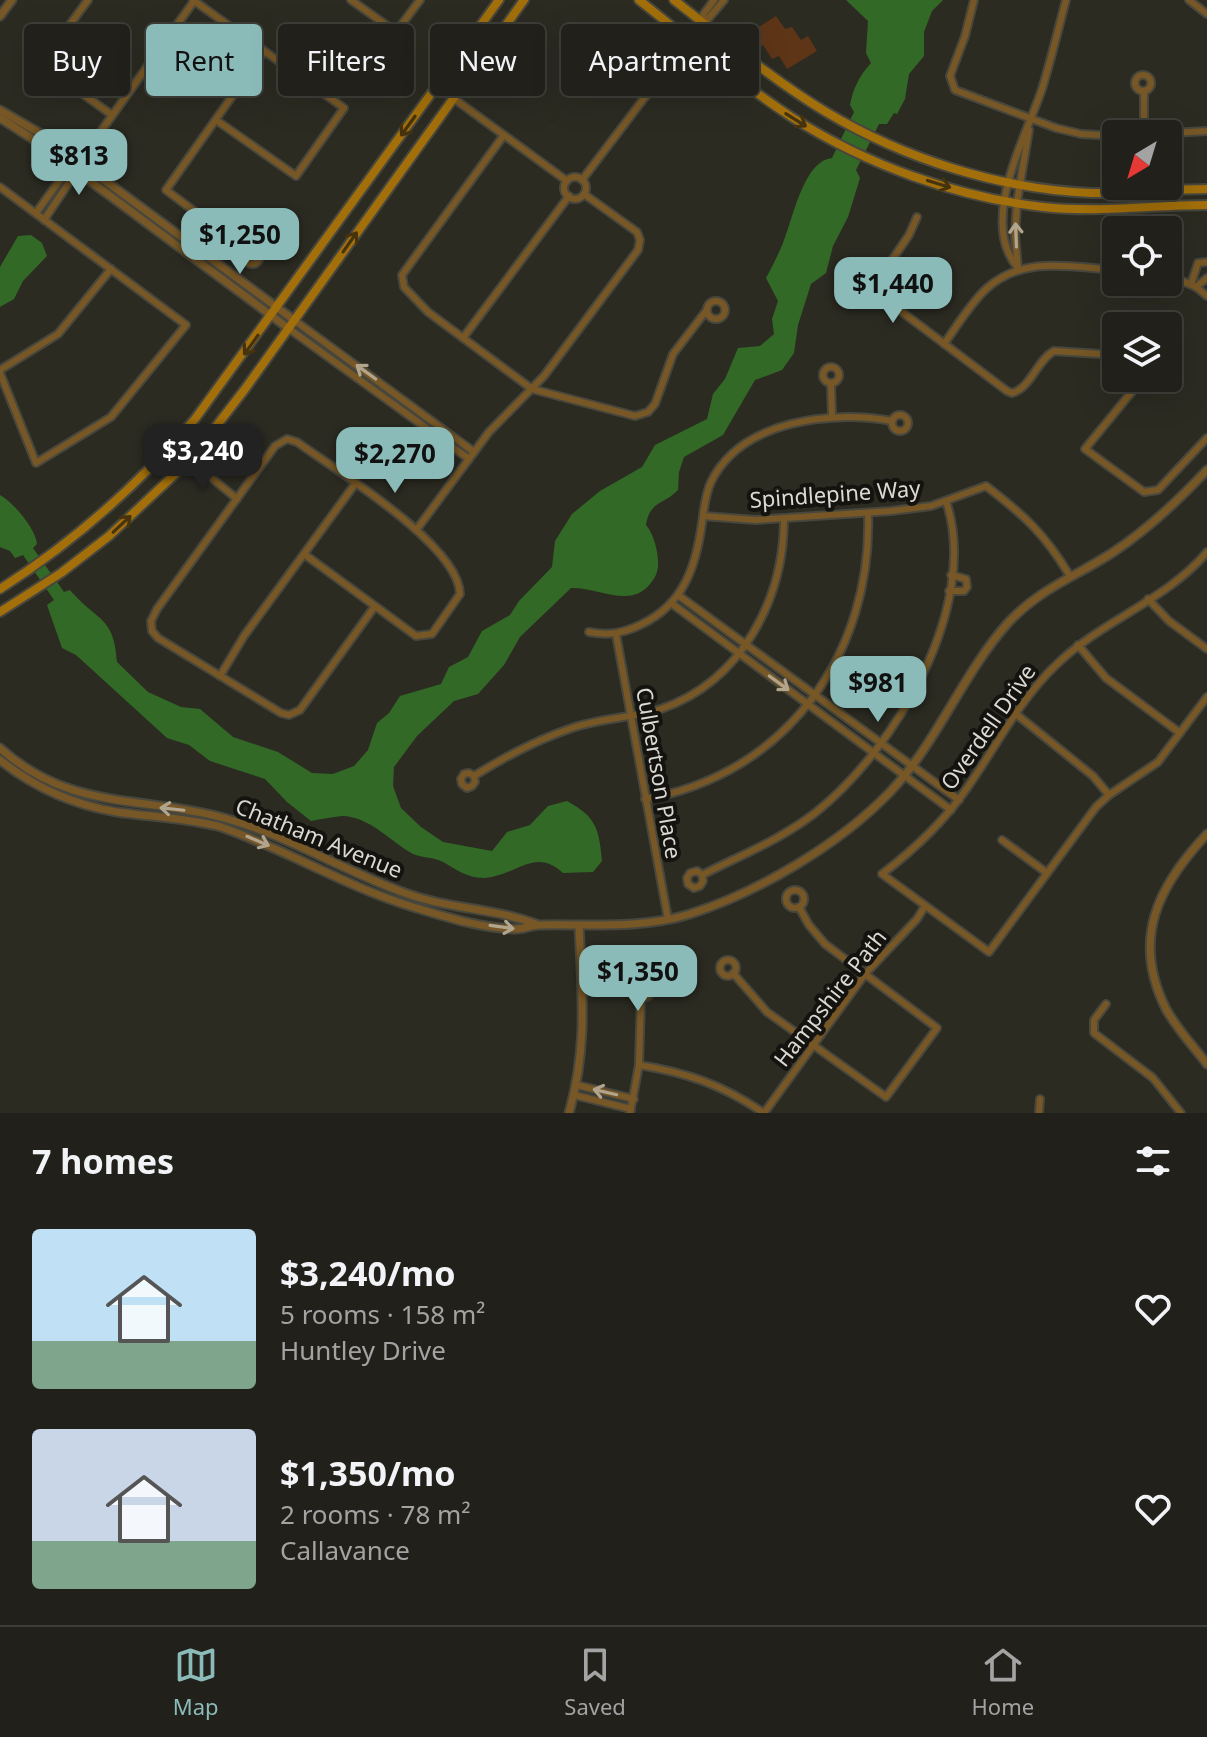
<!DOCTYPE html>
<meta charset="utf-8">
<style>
body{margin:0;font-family:"Noto Sans",sans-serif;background:#292823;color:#f1f3f6;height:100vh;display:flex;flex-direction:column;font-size:30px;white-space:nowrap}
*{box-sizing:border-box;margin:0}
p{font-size:26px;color:#a2a3a2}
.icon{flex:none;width:44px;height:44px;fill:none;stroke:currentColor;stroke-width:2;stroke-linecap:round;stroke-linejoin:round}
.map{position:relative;height:1113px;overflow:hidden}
.details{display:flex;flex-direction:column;background:#21201a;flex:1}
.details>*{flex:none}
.banner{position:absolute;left:24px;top:24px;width:800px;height:72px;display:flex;gap:16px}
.needle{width:52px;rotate:218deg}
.controls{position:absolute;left:1102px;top:120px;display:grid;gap:16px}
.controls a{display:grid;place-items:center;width:80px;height:80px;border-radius:8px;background:#21201a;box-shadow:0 8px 32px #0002,0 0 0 2px #3e3e39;font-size:40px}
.price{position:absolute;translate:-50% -68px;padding:0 18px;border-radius:16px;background:#8bbbb9;color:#111;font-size:26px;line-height:52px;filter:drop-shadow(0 2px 4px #0008)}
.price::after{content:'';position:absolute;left:50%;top:48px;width:24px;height:18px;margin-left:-12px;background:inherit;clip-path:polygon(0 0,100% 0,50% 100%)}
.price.current{background:#222;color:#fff}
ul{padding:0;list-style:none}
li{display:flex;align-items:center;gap:24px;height:200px;padding:0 32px}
li span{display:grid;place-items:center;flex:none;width:224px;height:160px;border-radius:8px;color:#555}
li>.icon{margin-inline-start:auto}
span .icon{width:96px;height:96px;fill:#fffc;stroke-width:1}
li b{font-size:34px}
h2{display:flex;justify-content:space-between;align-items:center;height:96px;padding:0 32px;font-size:34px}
.tag{padding:0 28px;border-radius:8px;background:#21201a;box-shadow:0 8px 32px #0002,0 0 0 2px #3e3e39;font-size:28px;line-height:72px}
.tag.current{background:#8bbbb9;color:#111}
.menu{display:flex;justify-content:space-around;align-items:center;height:112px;border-top:2px solid #3e3e39;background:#21201a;font-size:22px;color:#a2a3a2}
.menu a{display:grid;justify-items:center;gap:4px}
.menu .current{color:#8bbbb9}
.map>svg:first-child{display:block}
</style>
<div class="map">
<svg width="1207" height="1113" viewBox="0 0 1207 1113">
<rect width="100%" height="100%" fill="#2c2b22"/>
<path fill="#5e3517" d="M776 16 785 29 792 27 801 40 808 36 817 51 787 69 779 56 772 59 763 45 757 49 748 34Z"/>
<g fill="#326926">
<path d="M846 0H943L932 11 924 32V56L909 74 905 99 897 114 894 113 887 124H879L856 170 860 178 848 217 833 246 826 273 811 284 798 325 794 353 782 370 755 380 723 435 684 457 679 472 678 490C664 505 650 500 646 525 654 534 659 554 658 567 657 574 655 578 650 584 630 609 598 587 571 588L520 637 504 665 478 694 454 701 417 736 394 767 393 786 401 808 421 827 443 842 492 851 507 832 530 825 548 806 567 801C596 817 599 828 602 861L593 872 563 873C534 846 516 877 483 878 467 878 456 869 443 862 434 857 422 858 413 854 391 842 369 816 342 816 332 817 321 819 311 821L287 802 265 779 210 761 189 745 167 738 76 655 62 648 47 605 54 600 23 555 15 558 10 551 0 547V495C13 502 36 529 37 544L33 548 64 592 70 590C97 622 114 615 117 662L148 692 181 707 200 709 233 737 278 752 312 773 333 774 354 766 368 750 377 723 389 713 400 696 441 684 449 667 468 657 482 631 510 615 519 601 552 567 555 541 572 514 600 491 642 467 655 445 707 419 713 394 725 379 738 348 760 346 774 334 772 319 778 301 766 278C772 267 778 255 783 243 793 220 803 161 832 158L854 112 850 105C853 89 859 76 871 63L866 53 868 21Z"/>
<path d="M31 235 42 243 47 256 23 281 14 299 0 307V267L18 236Z"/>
</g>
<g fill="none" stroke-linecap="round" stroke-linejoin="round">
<g stroke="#48473e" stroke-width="10">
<g id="minor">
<path d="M88 0 41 64 112 115"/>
<path d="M193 0 344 108 296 176 216 120"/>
<path d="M351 0 396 32 420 0"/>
<path d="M974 0 965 36 950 76 955 90 1056 128 1081 134 1116 136"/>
<path d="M1189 0 1207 14"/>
<path d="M702 22 703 15 714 0"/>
<circle cx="1143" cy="83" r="8"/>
<path d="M1144 91V134"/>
<path d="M453 98 567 181"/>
<path d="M1155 134 1207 131"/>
<path d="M504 135 402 275 404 287 428 312 532 389 635 416 648 412 655 404 673 354 706 311"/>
<circle cx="575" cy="188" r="11"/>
<path d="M582 180 702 22 708 19 724 0"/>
<path d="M0 187 186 325 111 417 36 463 0 373"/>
<path d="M36 213 70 166 79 162 194 1"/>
<path d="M917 217 909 235 877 282 878 294 1007 391 1012 393C1031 388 1037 360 1054 351L1116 355"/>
<path d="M44 220 78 169"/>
<circle cx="252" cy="256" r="8"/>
<path d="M246 250 166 190 264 51"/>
<path d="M1018 268C978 222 1026 137 1042 89 1051 60 1058 30 1066 0"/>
<path d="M1018 268 1015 237 1017 202 1029 130"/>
<path d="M1168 275 1196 287 1207 296"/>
<path d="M1191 284 1198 263 1207 262"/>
<path d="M1196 287 1207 278"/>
<circle cx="716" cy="310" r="9"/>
<path d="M294 320 474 452"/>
<path d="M288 328 469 459"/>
<path d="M463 338 569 196"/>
<path d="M944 344C957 326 970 304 986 289 1023 255 1070 267 1116 270"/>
<circle cx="831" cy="375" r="8"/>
<path d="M0 370 58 334 111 269"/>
<path d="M1143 378 1085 449 1144 492 1158 490 1207 438"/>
<path d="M831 383 832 416"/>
<circle cx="900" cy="423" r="8"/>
<path d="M190 460 237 499"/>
<path d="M703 516 756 520 891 511 931 506 986 486C1025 516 1044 533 1070 576"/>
<path d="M417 529 489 432 544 376 638 250 640 240 637 232 584 194"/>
<path d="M1207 552C1167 600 1101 621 1056 665 1019 700 996 747 967 788 943 823 915 849 882 874L989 952 1096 807 1109 795 1158 762 1207 697"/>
<path d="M304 554 416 636 432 634 460 594C459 545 337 471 297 442L287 439 275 446 157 609 151 621 152 631 158 638 281 713 289 715 300 710 375 606"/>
<path d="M949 591H964L967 587 966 579 951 575"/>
<path d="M678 595 959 800"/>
<path d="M1148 599 1169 621 1207 649"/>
<path d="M671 603 951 810"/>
<path d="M589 632C609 636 624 633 642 624 684 604 696 566 702 523 704 509 705 495 711 482 741 420 832 410 892 421"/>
<path d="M616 634 668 919"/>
<path d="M1078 645 1106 678 1180 733"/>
<path d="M220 676 244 636 355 484"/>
<path d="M1016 714 1093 776 1109 795"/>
<path d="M474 776 475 782 472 786 467 788 462 784 461 779 464 774 469 773 474 776C506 756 536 740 572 728 601 718 632 718 661 709 742 681 784 599 784 518"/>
<path d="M645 799C787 775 873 652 868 513"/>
<path d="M1002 840 1047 873"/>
<path d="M702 875 703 881 700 886 694 888 688 884 687 878 690 873 697 871 702 875C741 855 780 840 815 813 895 750 981 605 946 501"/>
<circle cx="795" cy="899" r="9"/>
<circle cx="728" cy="968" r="8"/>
<path d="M733 973 767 1012 886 1097 937 1028 825 944 809 925 799 907"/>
<circle cx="643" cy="990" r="8"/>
<path d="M1106 1004 1094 1020V1033L1153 1078 1181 1113"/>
<path d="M639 1065C689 1073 722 1085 764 1113L865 974 917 919 925 906"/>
<path d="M577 1085 634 1099"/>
<path d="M574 1095 631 1109"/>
<path d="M630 1113 639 1065 641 998"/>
<path d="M1039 1113 1040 1099"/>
</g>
</g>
<g stroke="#48473e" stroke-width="11">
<g id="tertiary">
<path d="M0 16 12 0"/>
<path d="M0 110 43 135 294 320"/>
<path d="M0 118 39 143 288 328"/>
<path d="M0 748C71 812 142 795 224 818 287 835 344 871 405 893 448 909 494 908 536 924"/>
<path d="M0 760C34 787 74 805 117 812 152 817 187 818 221 827 285 849 345 886 410 906 443 916 482 929 516 929 524 929 532 925 540 925 589 924 642 929 690 914 759 892 840 844 890 792 937 743 962 675 1007 624 1039 589 1073 578 1112 553 1147 530 1178 501 1207 470"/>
<path d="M1207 834C1158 886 1131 939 1166 1009 1177 1029 1193 1046 1207 1064"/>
<path d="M569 1113C588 1046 582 993 579 925"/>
</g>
</g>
<g stroke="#48473e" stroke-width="12">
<g id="secondary">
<path d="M639 0C690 40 739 83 793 118 867 165 956 197 1043 207 1098 213 1152 205 1207 205"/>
<path d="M674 0C723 38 773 80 826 112 905 159 999 189 1091 193 1130 194 1168 189 1207 189"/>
<path d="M453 68 449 87 453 98"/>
<path d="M189 427 185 451 190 460"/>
<path d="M0 589C74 542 138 485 195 419L499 0"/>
<path d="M0 612 61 573 109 536 190 460 245 389 524 0"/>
</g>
</g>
<use href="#minor" stroke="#775725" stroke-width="6"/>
<use href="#tertiary" stroke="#775725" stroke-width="7"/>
<use href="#secondary" stroke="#a26f0a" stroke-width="8"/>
</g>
<defs><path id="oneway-shaft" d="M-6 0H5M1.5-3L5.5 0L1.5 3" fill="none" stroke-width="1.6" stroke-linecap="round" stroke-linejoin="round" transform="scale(2)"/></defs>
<g stroke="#46330d">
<use href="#oneway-shaft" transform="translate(796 120) rotate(32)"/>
<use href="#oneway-shaft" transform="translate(408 126) rotate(126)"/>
<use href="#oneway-shaft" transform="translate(939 184) rotate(17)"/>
<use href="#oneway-shaft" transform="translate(350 242) rotate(-55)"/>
<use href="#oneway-shaft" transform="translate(251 345) rotate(126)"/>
<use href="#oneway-shaft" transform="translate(122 524) rotate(-43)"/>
</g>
<g stroke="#b2a58d">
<use href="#oneway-shaft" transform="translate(1016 235) rotate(-92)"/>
<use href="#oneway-shaft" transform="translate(366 372) rotate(-144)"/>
<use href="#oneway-shaft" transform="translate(779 683) rotate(36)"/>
<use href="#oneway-shaft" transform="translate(172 809) rotate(-174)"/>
<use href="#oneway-shaft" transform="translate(258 841) rotate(23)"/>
<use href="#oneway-shaft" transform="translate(502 927) rotate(8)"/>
<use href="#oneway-shaft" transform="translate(605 1092) rotate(-167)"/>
</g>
<g text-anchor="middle" stroke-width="8" stroke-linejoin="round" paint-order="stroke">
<g font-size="22" fill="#dad9d3" stroke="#14130f">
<text transform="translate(835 494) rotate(-4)" y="8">Spindlepine Way</text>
<text transform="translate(988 727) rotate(-55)" y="8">Overdell Drive</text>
<text transform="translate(659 773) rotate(80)" y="8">Culbertson Place</text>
<text transform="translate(319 838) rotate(22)" y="8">Chatham Avenue</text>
<text transform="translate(830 998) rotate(-52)" y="8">Hampshire Path</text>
</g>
</g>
</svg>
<div class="controls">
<a><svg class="needle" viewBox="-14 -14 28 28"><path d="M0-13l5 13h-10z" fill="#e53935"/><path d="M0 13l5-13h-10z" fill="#a2a3a2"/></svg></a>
<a><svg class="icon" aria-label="locate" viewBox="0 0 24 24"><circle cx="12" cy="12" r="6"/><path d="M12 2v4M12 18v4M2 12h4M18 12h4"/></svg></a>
<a><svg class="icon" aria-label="layers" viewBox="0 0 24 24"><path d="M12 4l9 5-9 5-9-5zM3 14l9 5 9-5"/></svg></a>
</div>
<b class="price" style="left:79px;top:197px">$813</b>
<b class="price" style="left:240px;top:276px">$1,250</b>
<b class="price" style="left:893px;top:325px">$1,440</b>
<b class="price current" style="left:203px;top:492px">$3,240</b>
<b class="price" style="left:395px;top:495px">$2,270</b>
<b class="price" style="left:878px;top:724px">$981</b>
<b class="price" style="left:638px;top:1013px">$1,350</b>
<div class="banner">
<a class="tag">Buy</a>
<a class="tag current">Rent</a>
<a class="tag">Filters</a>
<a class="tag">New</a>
<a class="tag">Apartment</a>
</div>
</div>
<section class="details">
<h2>7 homes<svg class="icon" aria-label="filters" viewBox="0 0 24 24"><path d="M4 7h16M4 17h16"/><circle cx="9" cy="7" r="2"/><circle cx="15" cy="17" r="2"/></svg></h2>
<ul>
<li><span style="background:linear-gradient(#bfe0f5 70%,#7fa58c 0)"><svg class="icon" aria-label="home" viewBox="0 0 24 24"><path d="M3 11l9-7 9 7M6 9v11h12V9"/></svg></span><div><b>$3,240/mo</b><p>5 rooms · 158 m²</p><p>Huntley Drive</p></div><svg class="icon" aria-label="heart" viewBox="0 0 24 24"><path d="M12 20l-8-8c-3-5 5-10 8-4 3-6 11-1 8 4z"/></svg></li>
<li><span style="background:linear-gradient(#c9d6e8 70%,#7fa58c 0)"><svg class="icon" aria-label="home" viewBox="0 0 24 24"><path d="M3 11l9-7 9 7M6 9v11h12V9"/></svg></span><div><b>$1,350/mo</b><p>2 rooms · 78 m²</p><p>Callavance</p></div><svg class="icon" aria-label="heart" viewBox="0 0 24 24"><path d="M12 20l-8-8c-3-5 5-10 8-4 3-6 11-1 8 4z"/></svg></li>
</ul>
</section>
<nav class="menu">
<a class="current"><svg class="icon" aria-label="map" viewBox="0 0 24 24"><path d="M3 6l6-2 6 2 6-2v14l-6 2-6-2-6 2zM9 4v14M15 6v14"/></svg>Map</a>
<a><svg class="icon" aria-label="saved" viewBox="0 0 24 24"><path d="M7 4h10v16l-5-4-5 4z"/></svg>Saved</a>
<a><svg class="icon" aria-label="home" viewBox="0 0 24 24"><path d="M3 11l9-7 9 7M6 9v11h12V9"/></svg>Home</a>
</nav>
